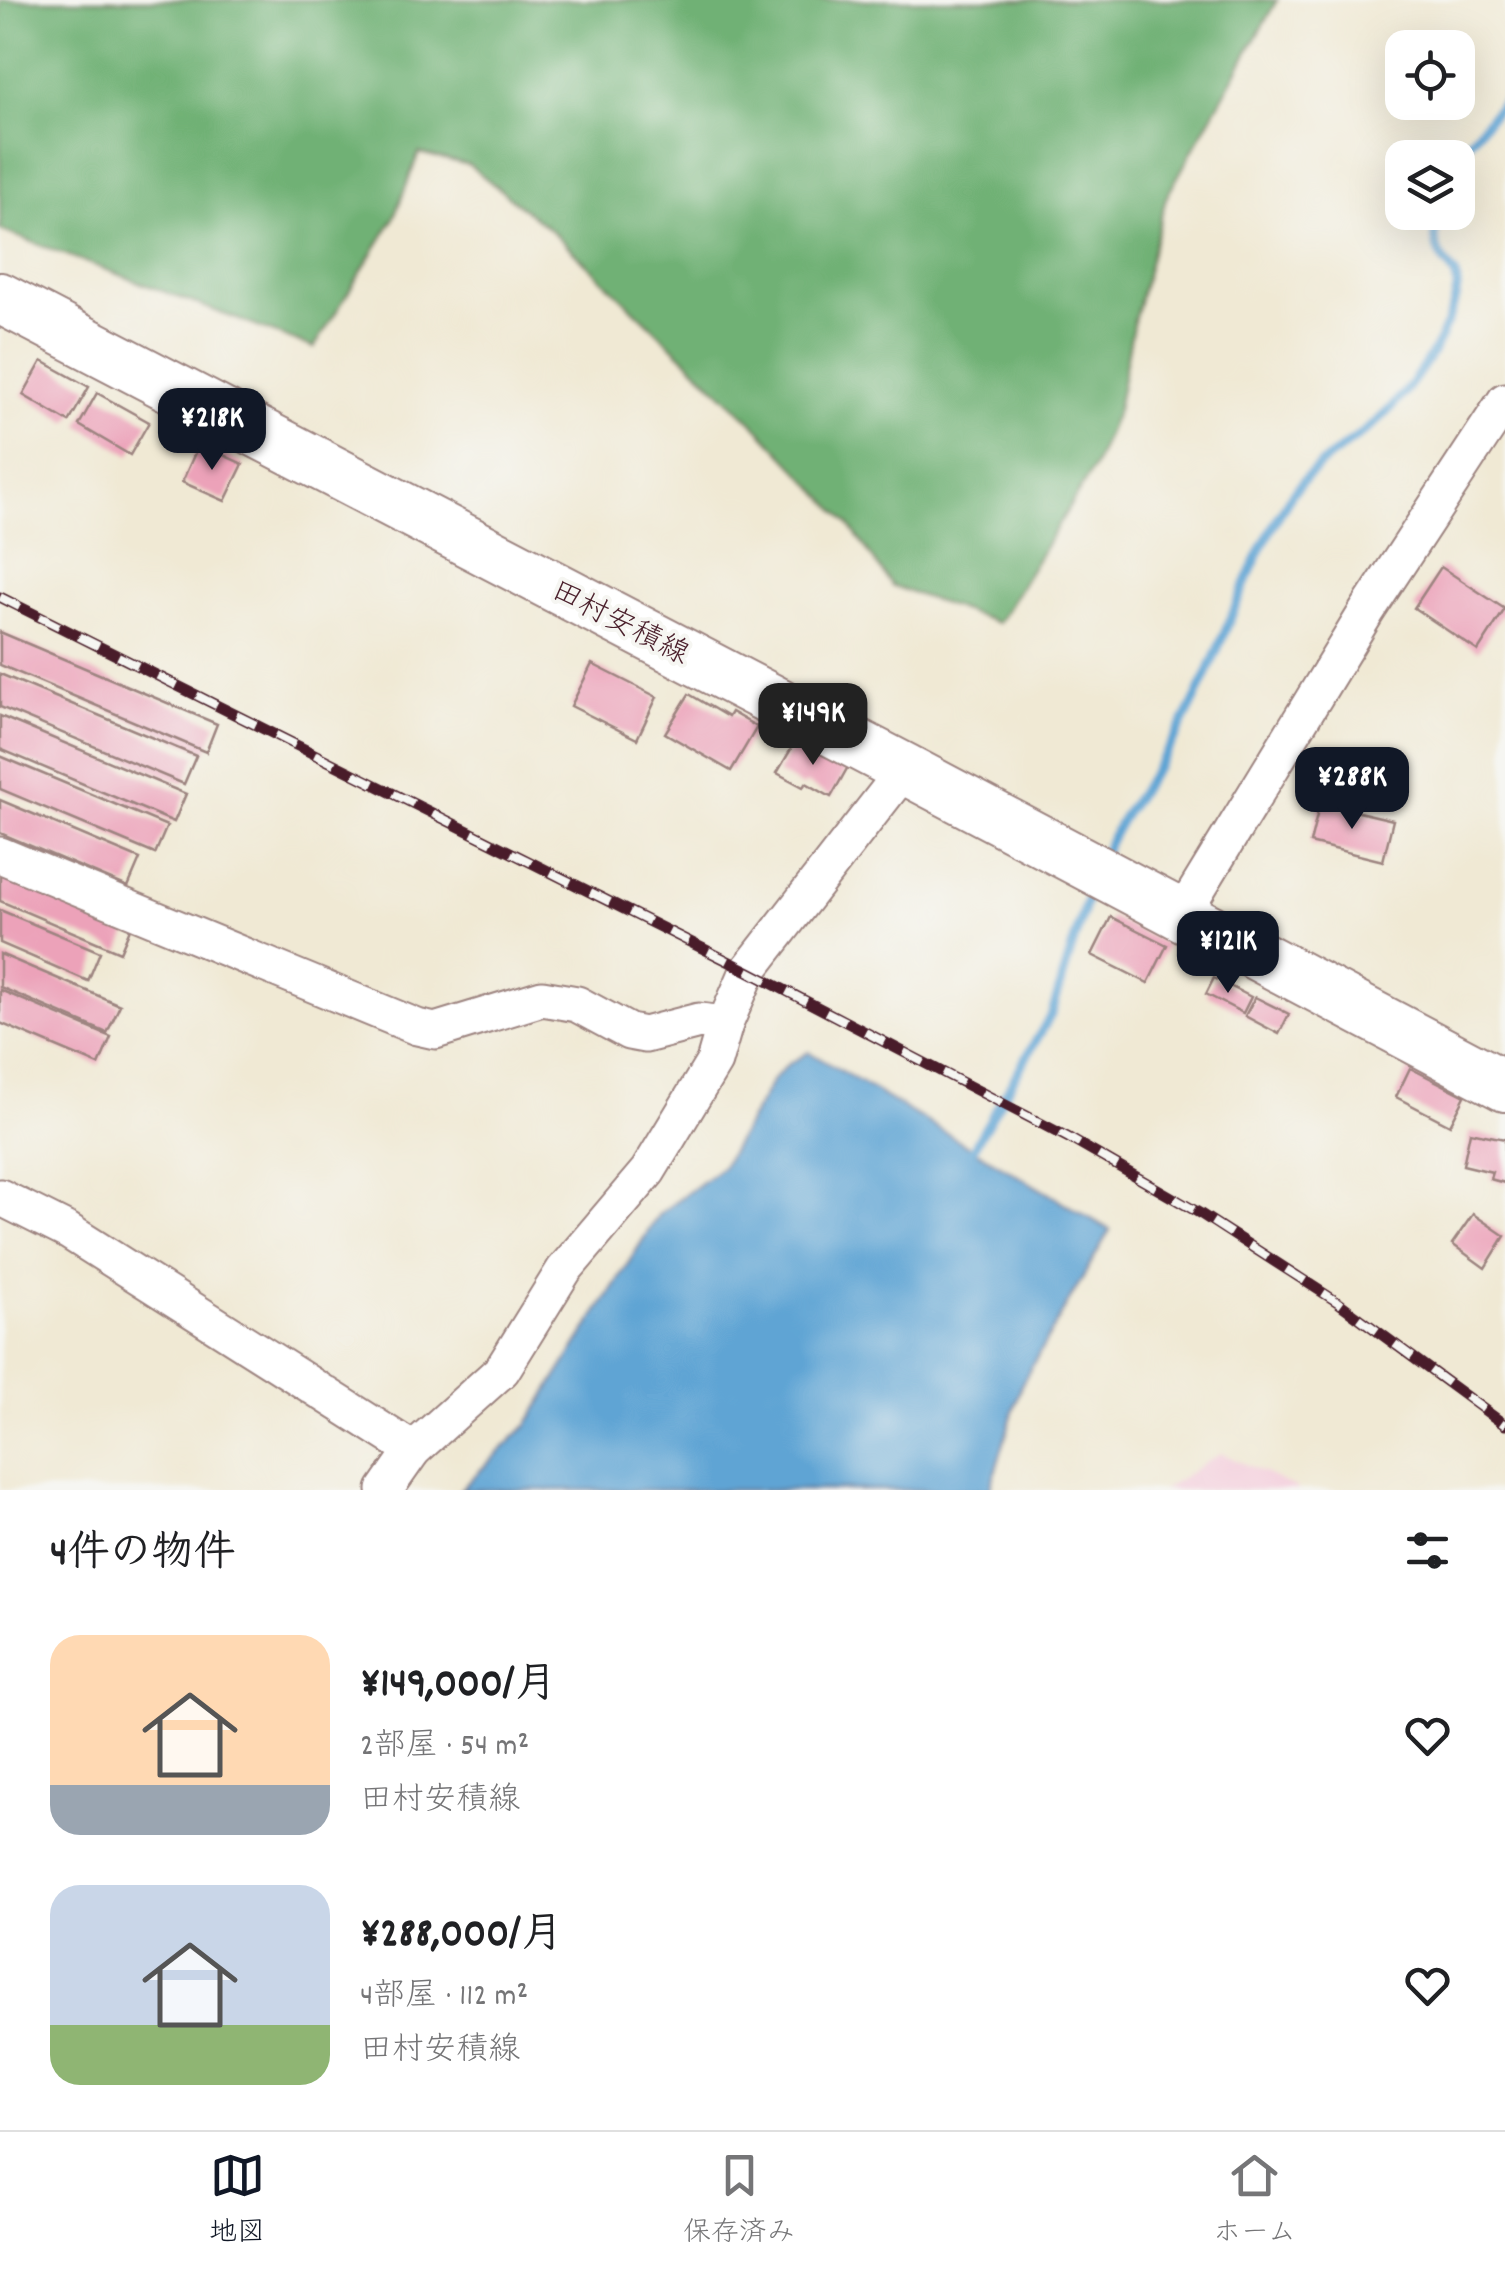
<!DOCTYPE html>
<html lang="ja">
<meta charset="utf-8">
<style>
body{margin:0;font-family:Dekko,"Klee One",sans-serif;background:#f2f2f2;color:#202124;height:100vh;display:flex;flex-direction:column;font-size:38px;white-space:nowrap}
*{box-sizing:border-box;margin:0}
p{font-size:32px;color:#757577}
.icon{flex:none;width:55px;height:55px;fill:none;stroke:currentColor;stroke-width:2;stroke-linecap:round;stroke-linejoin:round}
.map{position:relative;height:1490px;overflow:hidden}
.details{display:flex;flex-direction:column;background:#fff;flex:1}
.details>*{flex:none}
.tools{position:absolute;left:1385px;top:30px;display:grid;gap:20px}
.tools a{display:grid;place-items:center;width:90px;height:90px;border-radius:20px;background:#fff;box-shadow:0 10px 40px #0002;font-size:50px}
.price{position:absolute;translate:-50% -85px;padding:0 22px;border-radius:20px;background:#111827;color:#fff;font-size:32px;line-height:65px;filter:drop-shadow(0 2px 5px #0008)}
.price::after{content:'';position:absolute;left:50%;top:60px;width:30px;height:22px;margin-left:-15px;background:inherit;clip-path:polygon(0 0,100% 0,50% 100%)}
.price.selected{background:#222;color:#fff}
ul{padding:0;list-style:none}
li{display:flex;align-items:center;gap:30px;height:250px;padding:0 50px}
li span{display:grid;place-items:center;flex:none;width:280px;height:200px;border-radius:30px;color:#555}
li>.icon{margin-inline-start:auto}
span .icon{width:120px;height:120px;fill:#fffc;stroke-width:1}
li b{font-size:42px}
h2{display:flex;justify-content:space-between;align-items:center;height:120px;padding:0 50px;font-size:42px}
.tab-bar{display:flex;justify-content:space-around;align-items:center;height:140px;border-top:2px solid #e0e0e0;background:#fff;font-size:28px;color:#757577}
.tab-bar a{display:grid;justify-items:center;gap:5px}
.tab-bar .selected{color:#111827}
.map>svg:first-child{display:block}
</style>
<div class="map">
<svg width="1505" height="1490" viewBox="0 0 1505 1490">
<rect width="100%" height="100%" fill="#f6f6f2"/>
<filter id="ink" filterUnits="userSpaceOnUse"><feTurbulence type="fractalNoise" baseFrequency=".01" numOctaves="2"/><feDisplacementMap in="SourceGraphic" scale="20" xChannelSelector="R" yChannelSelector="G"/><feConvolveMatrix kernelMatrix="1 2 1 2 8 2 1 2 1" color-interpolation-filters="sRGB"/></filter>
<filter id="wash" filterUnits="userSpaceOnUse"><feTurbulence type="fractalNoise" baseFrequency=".0048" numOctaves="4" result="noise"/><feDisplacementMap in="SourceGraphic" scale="40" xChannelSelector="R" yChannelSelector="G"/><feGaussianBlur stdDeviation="2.25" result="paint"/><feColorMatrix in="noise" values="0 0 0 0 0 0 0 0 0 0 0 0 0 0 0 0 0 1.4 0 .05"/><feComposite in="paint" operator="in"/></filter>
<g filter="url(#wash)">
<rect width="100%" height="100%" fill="#f0e9d4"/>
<path fill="#f4cfdd" d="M1221 1453 1300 1490H1162Z"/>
<path fill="#70b174" stroke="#5d6850" stroke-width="2.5" d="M0 0H1277L1166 198 1133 325 1117 410 1094 467 998 623 892 586 848 523 754 424 553 232 469 165 419 153 393 220 314 348 0 230Z"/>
<path fill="#5ea4d4" stroke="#546280" stroke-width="2.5" d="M809 1052 1110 1230 1021 1385 990 1490H460L527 1425 659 1214 722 1167 772 1081 787 1065Z"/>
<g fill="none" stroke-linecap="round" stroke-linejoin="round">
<g stroke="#5ea4d4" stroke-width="9">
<path d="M1455 158 1505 100"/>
<path d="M1102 858C1121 811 1153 778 1177 734 1220 659 1242 573 1288 500 1310 466 1344 449 1374 424 1408 395 1450 335 1457 289 1459 269 1443 267 1438 250 1433 238 1436 225 1437 212"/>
<path d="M968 1157 1052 1013 1091 886"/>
</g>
</g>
<g id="blocks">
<g fill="#eca2b9">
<path d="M42 361 89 387 69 422 23 395Z"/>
<path d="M97 393 149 422 130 455 79 425Z"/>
<path d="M199 444 243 464 225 501 182 482Z"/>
<path d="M1441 567 1505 609 1478 651 1414 608Z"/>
<path d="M0 632 217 724 206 752 0 665Z"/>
<path d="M592 664 657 697 637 739 571 706Z"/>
<path d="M0 674 196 756 184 784 0 707Z"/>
<path d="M689 694 728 717 731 712 757 727 731 771 665 733Z"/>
<path d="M0 716 186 794 174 822 0 749Z"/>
<path d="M798 737 849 765 831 797 806 783 803 787 777 773Z"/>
<path d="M0 756 167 826 155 854 0 789Z"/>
<path d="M0 800 140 859 128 887 0 833Z"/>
<path d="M1320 803 1393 820 1383 861 1310 843Z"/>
<path d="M0 868 132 924 120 952 0 901Z"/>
<path d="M0 910 100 952 88 981 0 943Z"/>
<path d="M1111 917 1167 945 1148 983 1092 955Z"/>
<path d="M0 954 120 1005 107 1033 0 987Z"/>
<path d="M1214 978 1251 997 1243 1013 1206 994Z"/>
<path d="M0 990 111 1037 99 1065 0 1023Z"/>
<path d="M1255 997 1289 1014 1279 1034 1245 1016Z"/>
<path d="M1410 1068 1465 1096 1450 1125 1396 1097Z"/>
<path d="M1470 1132 1505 1139V1183L1490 1179 1492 1172 1463 1165Z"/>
<path d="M1473 1214 1505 1236 1485 1268 1452 1244Z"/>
</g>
</g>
</g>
<g filter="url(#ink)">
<use href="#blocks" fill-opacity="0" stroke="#9d8480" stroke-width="2.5"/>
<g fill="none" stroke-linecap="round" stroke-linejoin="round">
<g stroke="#9d8480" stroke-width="39">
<g id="minor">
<path d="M0 855 417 1027 435 1031 542 998 577 1004 629 1032 645 1035 699 1021 725 1024"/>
<path d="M1181 916 1367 611 1505 401"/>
<path d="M0 1197 68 1231 413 1450"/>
<path d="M385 1490 413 1450 502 1370 564 1270 648 1171 714 1062 725 1024 748 971 905 769"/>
</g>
</g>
<g stroke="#9d8480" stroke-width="54">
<path id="secondary" d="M0 298 905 769 1505 1086"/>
</g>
<use href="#minor" stroke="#fff" stroke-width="35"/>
<use href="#secondary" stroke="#fff" stroke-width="50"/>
<g stroke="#4a1f2b" stroke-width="11">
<path id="rail" d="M0 597 748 971 1069 1138 1201 1214 1339 1303 1505 1425"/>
</g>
<use href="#rail" stroke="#f6f6f2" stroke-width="8" stroke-dasharray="22" stroke-linecap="butt"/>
</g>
</g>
<g text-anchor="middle" stroke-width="8" stroke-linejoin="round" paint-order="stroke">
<g font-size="30" fill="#4a1f2b" stroke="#f6f6f2">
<text transform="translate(621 621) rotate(27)" y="10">田村安積線</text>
</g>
</g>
</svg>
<div class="tools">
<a><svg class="icon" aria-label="locate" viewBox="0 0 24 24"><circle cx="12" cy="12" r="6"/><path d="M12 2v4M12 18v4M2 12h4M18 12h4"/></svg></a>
<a><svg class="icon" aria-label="layers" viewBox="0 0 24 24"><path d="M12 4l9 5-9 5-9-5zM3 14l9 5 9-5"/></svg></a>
</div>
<b class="price" style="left:212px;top:473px">¥218K</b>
<b class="price selected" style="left:813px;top:768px">¥149K</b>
<b class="price" style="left:1352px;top:832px">¥288K</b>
<b class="price" style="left:1228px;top:996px">¥121K</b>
</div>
<section class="details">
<h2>4件の物件<svg class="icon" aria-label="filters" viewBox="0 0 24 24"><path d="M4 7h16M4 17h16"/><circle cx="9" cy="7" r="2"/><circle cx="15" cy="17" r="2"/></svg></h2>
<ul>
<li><span style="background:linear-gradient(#ffd9b3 75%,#9aa5b1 0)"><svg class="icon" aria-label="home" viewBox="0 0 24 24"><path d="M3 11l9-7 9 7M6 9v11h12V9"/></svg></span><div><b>¥149,000/月</b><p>2部屋 · 54 m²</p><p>田村安積線</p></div><svg class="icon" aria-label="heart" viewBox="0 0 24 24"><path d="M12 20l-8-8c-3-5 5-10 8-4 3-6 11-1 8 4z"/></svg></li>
<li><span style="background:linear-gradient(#c9d6e8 70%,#8fb573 0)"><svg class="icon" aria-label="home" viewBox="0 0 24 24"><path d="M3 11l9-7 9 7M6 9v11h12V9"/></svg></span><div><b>¥288,000/月</b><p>4部屋 · 112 m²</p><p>田村安積線</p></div><svg class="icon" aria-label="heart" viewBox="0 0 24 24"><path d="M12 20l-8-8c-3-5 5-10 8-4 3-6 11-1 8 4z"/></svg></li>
</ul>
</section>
<nav class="tab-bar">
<a class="selected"><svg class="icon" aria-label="map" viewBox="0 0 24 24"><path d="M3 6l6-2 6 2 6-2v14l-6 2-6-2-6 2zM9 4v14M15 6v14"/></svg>地図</a>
<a><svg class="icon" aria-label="saved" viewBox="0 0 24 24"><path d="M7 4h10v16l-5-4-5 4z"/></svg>保存済み</a>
<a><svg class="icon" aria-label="home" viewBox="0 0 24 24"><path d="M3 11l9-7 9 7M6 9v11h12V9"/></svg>ホーム</a>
</nav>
